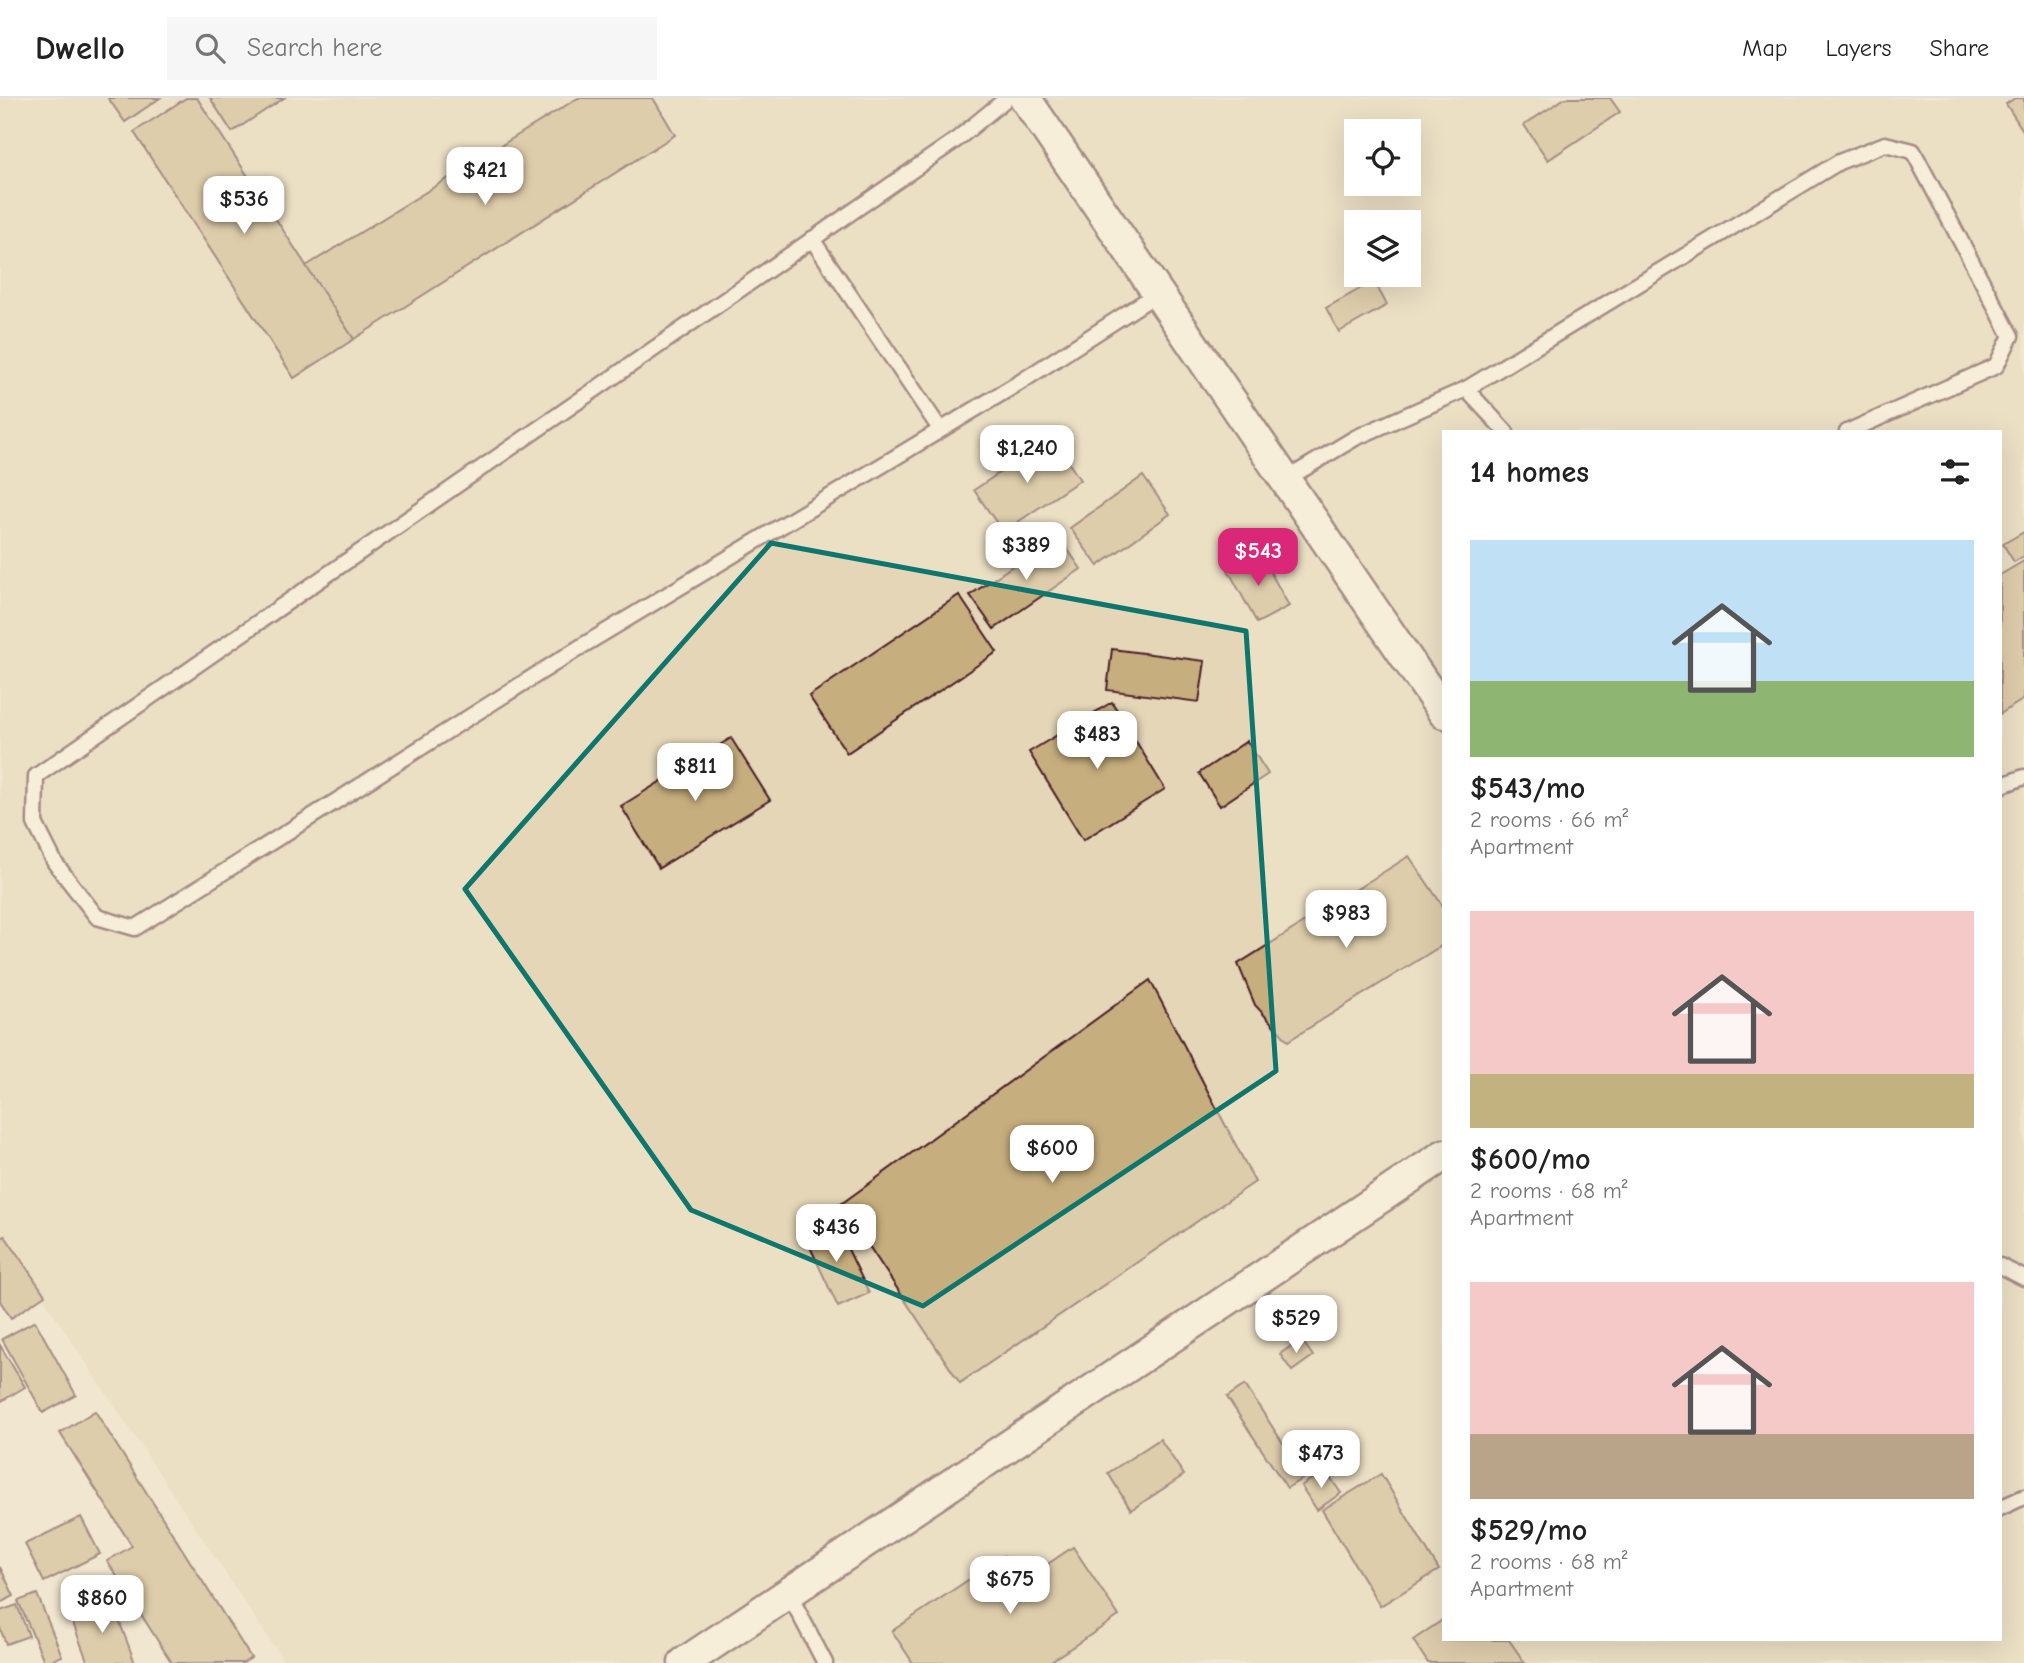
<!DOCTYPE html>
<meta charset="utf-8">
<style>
body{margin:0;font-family:"Comic Neue",sans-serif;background:#f6f6f6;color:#222;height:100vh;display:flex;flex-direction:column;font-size:26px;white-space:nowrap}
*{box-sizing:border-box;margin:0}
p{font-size:23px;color:#767676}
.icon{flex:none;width:38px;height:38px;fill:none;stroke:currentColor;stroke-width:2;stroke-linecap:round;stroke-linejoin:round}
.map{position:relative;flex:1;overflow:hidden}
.sheet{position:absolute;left:1442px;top:332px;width:560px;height:1211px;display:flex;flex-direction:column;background:#fff;border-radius:0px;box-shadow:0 7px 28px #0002}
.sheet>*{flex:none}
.buttons{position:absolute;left:1344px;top:21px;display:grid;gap:14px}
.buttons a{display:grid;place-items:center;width:77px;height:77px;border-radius:0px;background:#fff;box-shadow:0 7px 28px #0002;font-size:35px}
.price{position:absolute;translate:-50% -60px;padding:0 16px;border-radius:14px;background:#fff;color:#222;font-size:23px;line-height:46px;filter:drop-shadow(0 2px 4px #0008)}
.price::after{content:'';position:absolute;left:50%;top:42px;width:21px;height:16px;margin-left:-10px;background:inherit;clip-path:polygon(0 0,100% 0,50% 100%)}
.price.on{background:#db2777;color:#fff}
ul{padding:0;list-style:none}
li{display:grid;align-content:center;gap:14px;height:371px;padding:0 28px}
li span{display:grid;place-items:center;height:217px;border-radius:0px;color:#555}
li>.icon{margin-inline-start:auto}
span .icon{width:126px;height:126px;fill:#fffc;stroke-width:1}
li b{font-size:30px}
h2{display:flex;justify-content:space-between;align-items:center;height:84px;padding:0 28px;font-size:30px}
header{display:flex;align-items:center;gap:42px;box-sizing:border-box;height:98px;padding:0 35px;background:#fff;border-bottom:2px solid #e0e0e0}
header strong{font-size:33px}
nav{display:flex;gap:38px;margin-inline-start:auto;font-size:24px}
.search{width:490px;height:63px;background:#f6f6f6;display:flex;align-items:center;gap:18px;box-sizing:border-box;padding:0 24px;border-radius:0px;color:#767676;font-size:26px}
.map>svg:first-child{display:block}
</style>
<header>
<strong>Dwello</strong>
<div class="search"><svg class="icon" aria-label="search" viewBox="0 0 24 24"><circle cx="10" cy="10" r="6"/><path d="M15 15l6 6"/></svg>Search here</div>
<nav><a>Map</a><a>Layers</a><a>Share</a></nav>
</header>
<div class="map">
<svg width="2024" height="1565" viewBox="0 0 2024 1565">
<rect width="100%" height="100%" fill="#f1e7d0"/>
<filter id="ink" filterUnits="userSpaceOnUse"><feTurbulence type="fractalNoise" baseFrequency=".0143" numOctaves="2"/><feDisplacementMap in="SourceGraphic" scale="14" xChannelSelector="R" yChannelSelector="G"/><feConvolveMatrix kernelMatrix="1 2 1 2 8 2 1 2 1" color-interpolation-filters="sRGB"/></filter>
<g filter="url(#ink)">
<path fill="#e4d6b7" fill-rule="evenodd" d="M0 0H2024V1565H285L0 1135ZM1356 33H1409V86H1356ZM1356 124H1409V177H1356ZM1444 334H2000V1542H1444Z"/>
<g fill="#c7ae7e" stroke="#4a1f2b" stroke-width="2">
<path d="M108 0H160L125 24Z"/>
<path d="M186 0H197L354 241 294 280 134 34Z"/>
<path d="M210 0H284L232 34Z"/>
<path d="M578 0H653L675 37 354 241 306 168Z"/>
<path d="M1565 0H1610L1620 14 1548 62 1524 27Z"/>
<path d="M2015 0H2024V34L2006 6Z"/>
<path d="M1374 183 1387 207 1339 234 1326 210Z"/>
<path d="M1052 339 1080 382 1003 434 974 392Z"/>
<path d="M1143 378 1170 416 1098 468 1070 430Z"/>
<path d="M2024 434V458L2014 464 2003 446Z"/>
<path d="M1058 437 1081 471 994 531 970 497Z"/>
<path d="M1260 455 1289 508 1257 525 1228 472Z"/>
<path d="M2024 463V601L2000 616V477Z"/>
<path d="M959 497 997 554 847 655 809 598Z"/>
<path d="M1112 551 1205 563 1199 604 1107 592Z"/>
<path d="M1112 604 1165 691 1083 742 1029 654Z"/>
<path d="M731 640 770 702 659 770 621 708Z"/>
<path d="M1247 643 1268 676 1220 708 1199 675Z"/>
<path d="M1409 758 1444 810V846L1288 943 1255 907 1238 866Z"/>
<path d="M1150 882 1255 1084 960 1285 841 1106Z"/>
<path d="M834 1122 869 1195 838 1209 804 1136Z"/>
<path d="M5 1138 45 1197 11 1220 0 1203V1141Z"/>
<path d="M35 1223 76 1297 43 1315 2 1241Z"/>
<path d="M1301 1241 1313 1258 1292 1273 1280 1256Z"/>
<path d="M0 1247 25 1289 0 1304Z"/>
<path d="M1245 1287 1305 1379 1287 1390 1227 1299Z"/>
<path d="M95 1313 251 1560 243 1565H172L107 1463 132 1448 60 1335Z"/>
<path d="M1160 1341 1184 1377 1131 1412 1108 1375Z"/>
<path d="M1325 1372 1341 1395 1317 1412 1301 1388Z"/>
<path d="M1381 1376 1439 1472 1380 1508 1322 1412Z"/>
<path d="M81 1419 100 1456 44 1484 25 1446Z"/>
<path d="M1073 1449 1119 1518 1048 1565H913L892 1533 1004 1458 1021 1484Z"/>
<path d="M0 1469 14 1498 0 1505Z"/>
<path d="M37 1496 62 1558 45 1565 18 1503Z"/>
<path d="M111 1501 135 1565H88L70 1517Z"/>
<path d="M17 1507 29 1538 6 1546 0 1530V1513Z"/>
<path d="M1444 1521V1542H1509L1525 1565H1428L1413 1542Z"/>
</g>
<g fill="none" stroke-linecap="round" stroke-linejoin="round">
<g stroke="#4a1f2b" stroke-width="19">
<g id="lane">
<path d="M1007 0 956 42 36 678 35 725 55 765 97 819 135 830 582 548 1022 283 1158 195"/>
<path d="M812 141 940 331"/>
<path d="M1466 291 1506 334"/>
<path d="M1285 382 1355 340 1466 291 1839 64 1885 46 1913 53 2011 238 1996 268 1847 334"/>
<path d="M2000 688 2024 679"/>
<path d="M2000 1168 2024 1180"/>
<path d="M2000 1410 2024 1399"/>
<path d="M788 1494 825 1565"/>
</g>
</g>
<g stroke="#4a1f2b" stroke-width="35">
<g id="street">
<path d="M1025 0 1444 615"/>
<path d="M684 1565 1444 1057"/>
</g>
</g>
<use href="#lane" stroke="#fcf5e5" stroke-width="14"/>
<use href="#street" stroke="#fcf5e5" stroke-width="30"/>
</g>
</g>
<path d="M0 0H2024V1565H0ZM771 445 1246 533 1276 973 923 1208 691 1112 465 791Z" fill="#f1e7d0" fill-opacity=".55" fill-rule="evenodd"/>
<path fill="none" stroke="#0f766e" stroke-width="5" stroke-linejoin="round" d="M771 445 1246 533 1276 973 923 1208 691 1112 465 791Z"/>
</svg>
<div class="buttons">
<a><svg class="icon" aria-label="locate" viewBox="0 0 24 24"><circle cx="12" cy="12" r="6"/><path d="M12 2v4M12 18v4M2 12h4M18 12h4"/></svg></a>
<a><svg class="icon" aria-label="layers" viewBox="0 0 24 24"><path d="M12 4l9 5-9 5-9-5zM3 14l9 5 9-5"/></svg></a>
</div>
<b class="price" style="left:485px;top:109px">$421</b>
<b class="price" style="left:244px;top:138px">$536</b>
<b class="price" style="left:1027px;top:387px">$1,240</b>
<b class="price" style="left:1026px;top:484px">$389</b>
<b class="price on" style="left:1258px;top:490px">$543</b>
<b class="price" style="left:1097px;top:673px">$483</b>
<b class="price" style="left:695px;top:705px">$811</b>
<b class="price" style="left:1346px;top:852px">$983</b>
<b class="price" style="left:1052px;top:1087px">$600</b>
<b class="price" style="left:836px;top:1166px">$436</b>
<b class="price" style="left:1296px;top:1257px">$529</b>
<b class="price" style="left:1321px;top:1392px">$473</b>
<b class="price" style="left:1010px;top:1518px">$675</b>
<b class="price" style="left:102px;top:1537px">$860</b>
<section class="sheet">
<h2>14 homes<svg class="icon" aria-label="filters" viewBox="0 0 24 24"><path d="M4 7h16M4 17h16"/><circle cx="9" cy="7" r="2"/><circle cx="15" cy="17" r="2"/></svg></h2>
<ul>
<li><span style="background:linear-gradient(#bfe0f5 65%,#8fb573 0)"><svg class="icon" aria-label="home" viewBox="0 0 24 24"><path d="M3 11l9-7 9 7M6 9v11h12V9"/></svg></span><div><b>$543/mo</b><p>2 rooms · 66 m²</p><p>Apartment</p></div></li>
<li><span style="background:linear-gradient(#f6c9c9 75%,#c2b280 0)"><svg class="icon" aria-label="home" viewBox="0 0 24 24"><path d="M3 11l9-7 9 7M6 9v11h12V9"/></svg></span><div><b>$600/mo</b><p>2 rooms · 68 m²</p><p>Apartment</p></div></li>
<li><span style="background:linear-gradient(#f6c9c9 70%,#b9a48a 0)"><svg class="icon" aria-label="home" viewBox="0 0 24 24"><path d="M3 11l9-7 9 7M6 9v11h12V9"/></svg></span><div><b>$529/mo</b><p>2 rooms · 68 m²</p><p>Apartment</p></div></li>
</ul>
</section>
</div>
